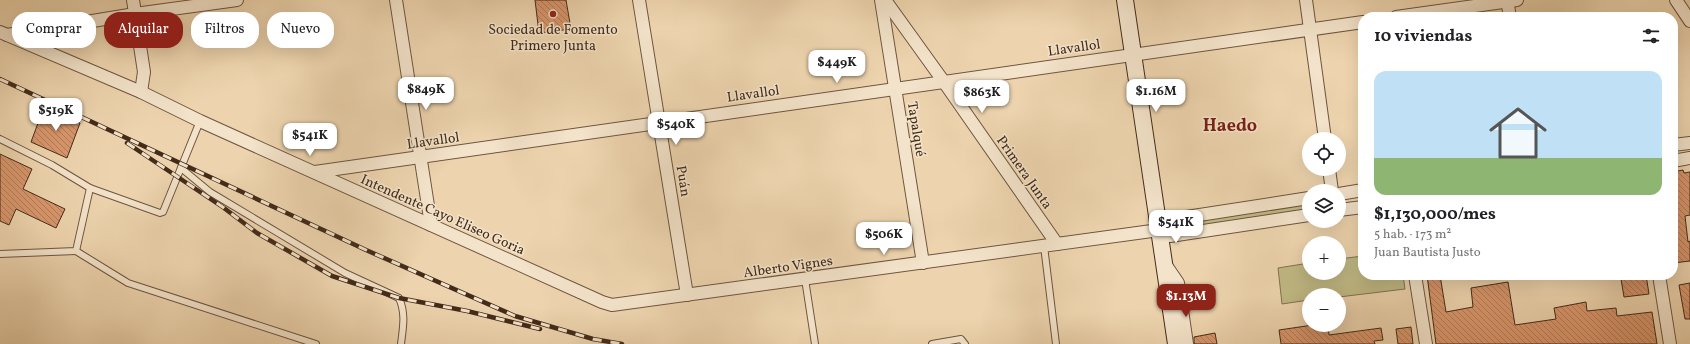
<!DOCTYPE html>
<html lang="es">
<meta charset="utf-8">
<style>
body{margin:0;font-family:Vollkorn,serif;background:#f6f6f6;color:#202124;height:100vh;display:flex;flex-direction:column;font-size:15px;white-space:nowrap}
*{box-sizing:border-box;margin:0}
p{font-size:13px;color:#757577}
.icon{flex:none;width:22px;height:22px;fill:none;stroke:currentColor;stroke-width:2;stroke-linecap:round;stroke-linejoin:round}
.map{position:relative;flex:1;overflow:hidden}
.sheet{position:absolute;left:1358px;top:12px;width:320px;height:268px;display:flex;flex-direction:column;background:#fff;border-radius:16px;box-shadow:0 4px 16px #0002}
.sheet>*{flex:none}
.guide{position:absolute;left:12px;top:12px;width:380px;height:36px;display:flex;gap:8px}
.fabs{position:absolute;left:1302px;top:132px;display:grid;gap:8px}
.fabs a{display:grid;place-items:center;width:44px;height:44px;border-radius:50%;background:#fff;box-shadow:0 4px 16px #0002;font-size:20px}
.price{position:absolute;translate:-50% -34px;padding:0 9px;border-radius:8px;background:#fff;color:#222;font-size:13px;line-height:26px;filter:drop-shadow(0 1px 2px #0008)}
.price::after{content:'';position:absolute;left:50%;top:24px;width:12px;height:9px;margin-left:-6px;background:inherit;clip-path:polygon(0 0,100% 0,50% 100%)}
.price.active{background:#8f2418;color:#fff}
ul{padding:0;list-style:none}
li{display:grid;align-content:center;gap:8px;height:212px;padding:0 16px}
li+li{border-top:1px solid #e0e0e0}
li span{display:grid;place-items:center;height:124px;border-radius:12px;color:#555}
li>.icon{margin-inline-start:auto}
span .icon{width:72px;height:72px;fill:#fffc;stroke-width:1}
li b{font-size:17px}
h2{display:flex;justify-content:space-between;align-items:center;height:48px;padding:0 16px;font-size:17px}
.chip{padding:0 14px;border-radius:16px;background:#fff;box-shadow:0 4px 16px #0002;font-size:14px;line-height:36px}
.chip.active{background:#8f2418;color:#fff}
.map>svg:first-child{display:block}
</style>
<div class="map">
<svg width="1690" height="344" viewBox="0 0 1690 344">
<defs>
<pattern id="building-back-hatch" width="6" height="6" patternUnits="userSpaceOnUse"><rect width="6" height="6" fill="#d8966c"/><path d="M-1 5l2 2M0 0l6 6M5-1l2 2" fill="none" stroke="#b17b58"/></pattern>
</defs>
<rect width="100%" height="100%" fill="#edd4ae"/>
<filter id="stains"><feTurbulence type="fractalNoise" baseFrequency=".005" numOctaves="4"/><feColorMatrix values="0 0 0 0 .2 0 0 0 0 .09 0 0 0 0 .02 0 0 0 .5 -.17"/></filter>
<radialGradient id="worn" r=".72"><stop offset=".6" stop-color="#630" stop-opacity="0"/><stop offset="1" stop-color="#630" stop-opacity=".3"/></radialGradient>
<g fill="#c0ba85" stroke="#827250">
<path d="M1309 203V210L1173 230 1169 227 1170 225Z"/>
<path d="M1363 256V275H1403L1405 289 1339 297V295H1309V300L1282 304 1278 268 1309 263V273H1339V259Z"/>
</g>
<g fill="url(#building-back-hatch)" stroke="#432b1a">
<path d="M535 0H566L571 29 539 33Z"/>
<path d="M44 107 80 123 67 158 31 142Z"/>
<path d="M0 154 32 169 23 189 65 209 56 228 16 209 9 225 0 221Z"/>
<path d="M1683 170 1684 173 1690 172V215L1685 216 1688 242 1690 241V261L1673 263V172Z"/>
<path d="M1427 275H1440L1446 312 1473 307 1471 288 1508 282 1515 325 1556 319 1554 308 1586 302 1587 311 1616 308 1617 316 1652 312 1657 344H1436Z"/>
<path d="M1646 275 1649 294 1624 297 1621 279Z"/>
<path d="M1690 283V319H1685L1679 285Z"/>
<path d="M1313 325H1328L1329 335 1381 328 1383 340 1374 341 1375 344H1281L1279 330Z"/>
<path d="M1411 327 1413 344H1398L1396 329Z"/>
<path d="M1215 333 1217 344H1194V337Z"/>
</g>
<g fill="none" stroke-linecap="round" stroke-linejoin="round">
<g stroke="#6e553f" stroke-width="8">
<g id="lane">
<path d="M0 139 52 165 90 188"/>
<path d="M181 168 210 192 345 273 399 298C406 314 403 327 401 344"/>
<path d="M1044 246 1056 344"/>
<path d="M76 251 128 283 316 344"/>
<path d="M0 254 76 251 90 188 160 213 163 212 200 121"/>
<path d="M805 279 815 344"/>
<path d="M932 344 961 339 965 344"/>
</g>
</g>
<g stroke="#6e553f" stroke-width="14">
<g id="street">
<path d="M133 0 144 72 141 92"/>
<path d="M396 0 431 225"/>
<path d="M639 0 687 295"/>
<path d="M881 0 923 263"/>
<path d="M885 0 944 82 1057 244"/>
<path d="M1306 0 1325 139"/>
<path d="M1507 0 1510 17"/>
<path d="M1676 0 1690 21"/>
<path d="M1396 17 1517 0"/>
<path d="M0 32 141 92 200 121 602 302 612 305 1159 230 1170 236 1309 215"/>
<path d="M7 35 135 14 237 0"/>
<path d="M1673 145 1690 143"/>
<path d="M1673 161 1690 158"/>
<path d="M1329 169 1332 191"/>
<path d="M315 172 1363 22"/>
<path d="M1339 194 1363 190"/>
<path d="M1339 210 1363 207"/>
<path d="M1159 230 1167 220 1309 198"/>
<path d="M1165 264 1178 283 1187 344"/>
<path d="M1415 275 1426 344"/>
<path d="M1659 275 1670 344"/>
</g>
</g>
<g stroke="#432b1a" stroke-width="18">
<path id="secondary" d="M1125 0 1176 344"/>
</g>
<use href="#lane" stroke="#f3e3ca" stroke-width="6"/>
<use href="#street" stroke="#f3e3ca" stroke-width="12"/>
<use href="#secondary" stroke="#f3e3ca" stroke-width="16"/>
<g stroke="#432b1a" stroke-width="4.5">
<g id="rail">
<path d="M0 79 366 250 515 316 593 339 622 344"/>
<path d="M127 143 224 208 257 233 332 276 399 298 467 311 540 329"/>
</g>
</g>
<use href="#rail" stroke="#f3e3ca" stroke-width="3" stroke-dasharray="9" stroke-linecap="butt"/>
</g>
<circle fill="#8f2418" stroke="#f3e3ca" stroke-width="1.5" cx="553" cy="14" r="4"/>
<g text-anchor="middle" stroke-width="3" stroke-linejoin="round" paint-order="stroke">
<g font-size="14" fill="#432b1a" stroke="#f3e3ca">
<text x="553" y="34">Sociedad de Fomento<tspan x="553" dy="16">Primero Junta</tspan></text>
</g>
<g font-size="14" fill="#432b1a" stroke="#f3e3ca">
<text transform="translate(1074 47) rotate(-8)" y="5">Llavallol</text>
<text transform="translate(753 93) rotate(-8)" y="5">Llavallol</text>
<text transform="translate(917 129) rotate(81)" y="5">Tapalqué</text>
<text transform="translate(433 140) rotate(-8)" y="5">Llavallol</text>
<text transform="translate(1025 172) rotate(55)" y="5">Primera Junta</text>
<text transform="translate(684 181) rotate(81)" y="5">Puán</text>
<text transform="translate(443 214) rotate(24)" y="5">Intendente Cayo Eliseo Goria</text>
<text transform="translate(788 266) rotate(-8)" y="5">Alberto Vignes</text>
</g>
<g font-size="18" font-weight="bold" fill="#7a1f14" stroke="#f3e3ca">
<text x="1230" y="131">Haedo</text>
</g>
</g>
<rect width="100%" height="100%" filter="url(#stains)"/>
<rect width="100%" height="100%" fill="url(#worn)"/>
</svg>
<div class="fabs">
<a><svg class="icon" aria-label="locate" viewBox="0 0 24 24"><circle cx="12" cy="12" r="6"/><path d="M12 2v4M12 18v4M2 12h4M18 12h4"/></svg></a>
<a><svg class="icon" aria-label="layers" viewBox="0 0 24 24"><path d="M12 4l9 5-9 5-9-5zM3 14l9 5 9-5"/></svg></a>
<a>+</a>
<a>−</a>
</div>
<b class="price" style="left:837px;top:84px">$449K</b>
<b class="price" style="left:426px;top:111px">$849K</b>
<b class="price" style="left:1156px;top:113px">$1.16M</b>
<b class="price" style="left:982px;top:114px">$863K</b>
<b class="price" style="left:56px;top:132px">$519K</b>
<b class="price" style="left:676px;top:146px">$540K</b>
<b class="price" style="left:310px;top:157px">$541K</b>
<b class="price" style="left:1176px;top:244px">$541K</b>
<b class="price" style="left:884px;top:256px">$506K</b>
<b class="price active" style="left:1186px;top:318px">$1.13M</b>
<div class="guide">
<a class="chip">Comprar</a>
<a class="chip active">Alquilar</a>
<a class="chip">Filtros</a>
<a class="chip">Nuevo</a>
</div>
<section class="sheet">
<h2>10 viviendas<svg class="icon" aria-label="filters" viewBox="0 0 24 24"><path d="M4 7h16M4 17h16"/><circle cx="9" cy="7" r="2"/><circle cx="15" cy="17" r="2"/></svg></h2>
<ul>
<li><span style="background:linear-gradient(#bfe0f5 70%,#8fb573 0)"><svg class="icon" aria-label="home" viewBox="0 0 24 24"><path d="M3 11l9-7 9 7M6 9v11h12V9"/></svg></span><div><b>$1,130,000/mes</b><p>5 hab. · 173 m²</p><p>Juan Bautista Justo</p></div></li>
</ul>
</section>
</div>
